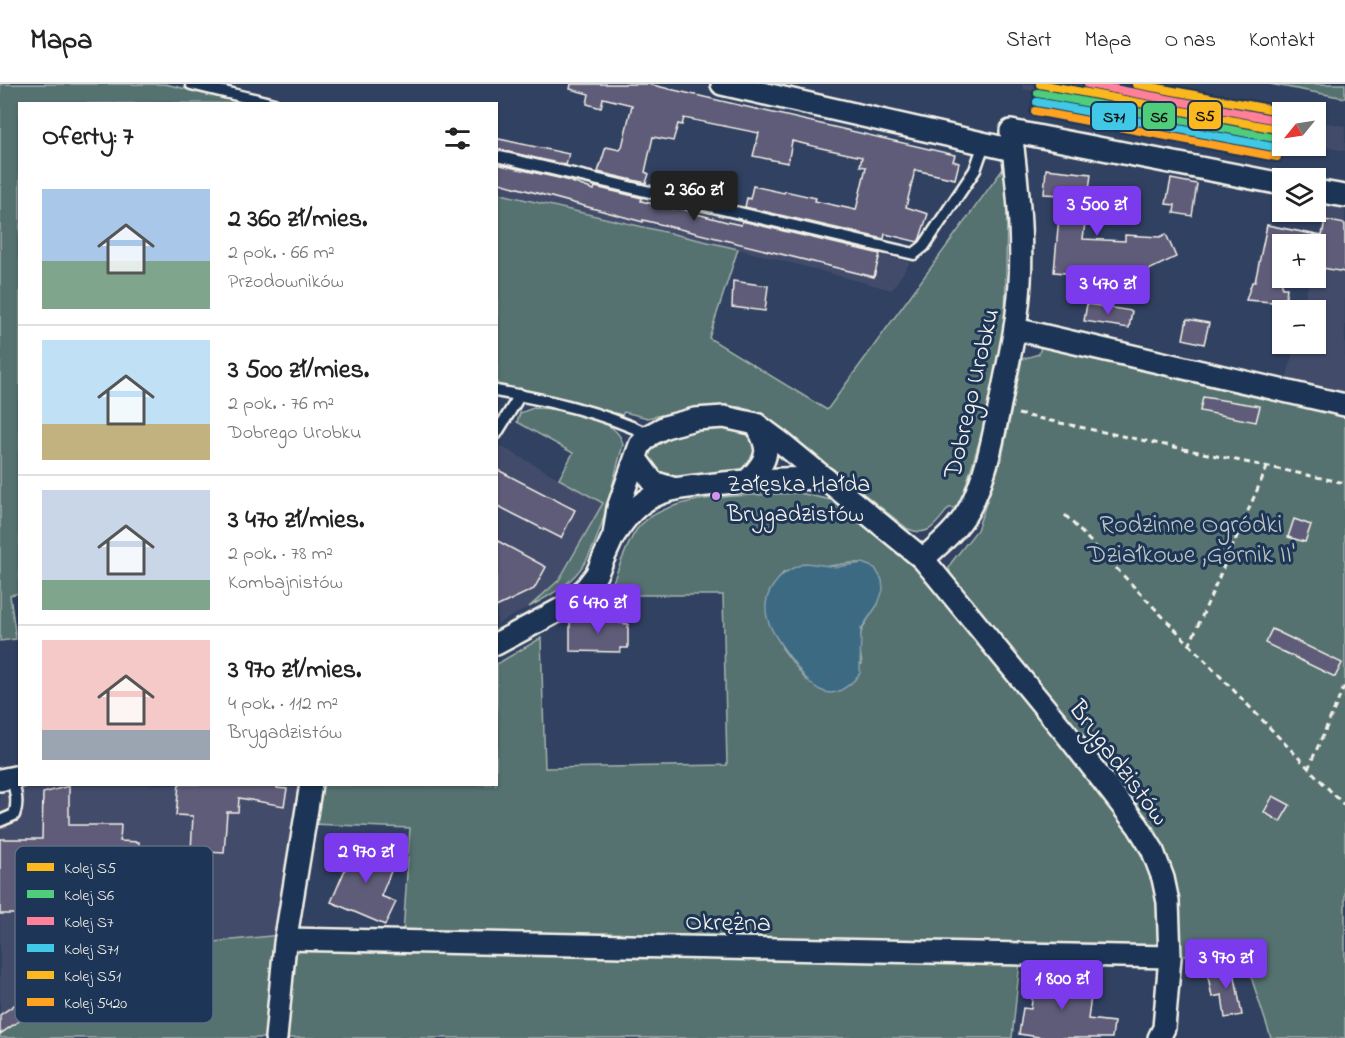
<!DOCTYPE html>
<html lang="pl">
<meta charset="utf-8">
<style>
body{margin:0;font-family:"Indie Flower",sans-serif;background:#f6f6f6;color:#222;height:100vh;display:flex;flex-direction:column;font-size:22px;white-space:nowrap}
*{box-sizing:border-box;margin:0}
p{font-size:20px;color:#767676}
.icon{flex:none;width:33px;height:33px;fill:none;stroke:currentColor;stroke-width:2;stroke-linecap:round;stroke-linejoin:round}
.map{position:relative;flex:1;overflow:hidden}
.details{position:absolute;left:18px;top:18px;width:480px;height:684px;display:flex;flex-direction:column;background:#fff;border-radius:0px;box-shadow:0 2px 4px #0004}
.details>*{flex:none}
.needle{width:39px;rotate:240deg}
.buttons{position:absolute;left:1272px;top:18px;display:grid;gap:12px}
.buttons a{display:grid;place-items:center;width:54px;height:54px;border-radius:0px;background:#fff;box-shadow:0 2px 4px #0004;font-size:30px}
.price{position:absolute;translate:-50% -51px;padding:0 14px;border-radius:6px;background:#7c3aed;color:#fff;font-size:20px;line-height:39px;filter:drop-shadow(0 2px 3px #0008)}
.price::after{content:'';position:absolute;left:50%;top:36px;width:18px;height:14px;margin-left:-9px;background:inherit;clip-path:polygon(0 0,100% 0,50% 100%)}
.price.on{background:#222;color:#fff}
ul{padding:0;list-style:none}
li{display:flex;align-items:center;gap:18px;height:150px;padding:0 24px}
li+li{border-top:2px solid #e0e0e0}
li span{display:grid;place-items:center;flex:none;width:168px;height:120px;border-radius:0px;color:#555}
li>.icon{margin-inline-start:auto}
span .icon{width:72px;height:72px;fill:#fffc;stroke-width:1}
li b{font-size:26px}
h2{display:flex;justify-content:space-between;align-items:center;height:72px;padding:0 24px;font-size:26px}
header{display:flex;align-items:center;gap:36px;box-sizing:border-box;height:84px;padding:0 30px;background:#fff;border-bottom:2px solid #e0e0e0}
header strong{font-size:28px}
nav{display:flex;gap:33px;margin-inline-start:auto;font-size:21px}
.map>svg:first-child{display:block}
</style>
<header>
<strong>Mapa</strong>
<nav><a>Start</a><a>Mapa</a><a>O nas</a><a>Kontakt</a></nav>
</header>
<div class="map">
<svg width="1345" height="954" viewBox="0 0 1345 954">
<rect width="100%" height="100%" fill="#314161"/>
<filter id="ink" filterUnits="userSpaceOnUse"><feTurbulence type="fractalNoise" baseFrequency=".0167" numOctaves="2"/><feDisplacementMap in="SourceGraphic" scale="12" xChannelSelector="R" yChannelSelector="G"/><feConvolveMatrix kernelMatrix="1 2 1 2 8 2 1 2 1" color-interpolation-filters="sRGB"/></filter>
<g filter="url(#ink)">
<g fill="#434c6b">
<path d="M1022 0H1114L1282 31V54L1023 5Z"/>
<path d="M1316 37 1345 42V67L1316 61Z"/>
<path d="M497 80 910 178 892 206 738 165 497 109Z"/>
<path d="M1328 115 1345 118V313L1285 300 1295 260H1316V226H1302L1310 194H1316V169Z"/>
<path d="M497 360 603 419 559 496 529 523 497 540Z"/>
<path d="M38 700 304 701 280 851 121 868 0 950V709Z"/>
</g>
<g fill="#557270" stroke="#a4b2ac" stroke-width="1.5" fill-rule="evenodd">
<path d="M0 0H165L246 19 20 20V509L10 511 16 555 0 557Z"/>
<path d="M1270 0H1345V14Z"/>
<path d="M1008 78 1005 239 989 326 961 417 957 424H949C936 439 930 454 908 445L772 337 740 323H698L648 334 624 328 622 331 554 314 497 303V109L738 165 709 254 827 326Z"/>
<path d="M1042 259 1345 331V954H1271L1240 859 1179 873 1180 839 1175 805 952 496 949 484 951 479 977 446 1002 373 1022 275 1039 270Z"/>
<path d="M533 324C556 324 619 332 623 361 612 397 602 461 578 488 565 504 547 513 529 523L559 496 603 419 559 395 573 369 517 338 520 329Z"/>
<path d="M722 343 739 346 755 355 757 376 742 388 662 396 646 376 648 366 663 353 703 344Z"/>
<path d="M799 409 840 418 929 497 1121 735 1144 769 1157 806 1162 851 1158 860 1150 865 403 850 410 744 311 740 319 701 496 700 497 580 541 554 545 684 727 681 723 511H604L611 503C617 488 628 457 637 445 668 407 754 412 799 409ZM852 479H862L874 484 878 520C861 545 856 549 862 580L806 596 782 564 770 507 784 488Z"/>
<path d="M280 851 1020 877 1012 954H0V950L121 868Z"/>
</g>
<path fill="#3e6a83" stroke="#87a0ab" stroke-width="1.5" d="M806 479 837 483 862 479 875 484 882 496 883 506 878 520 861 545 860 589C854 598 841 609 830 609 812 607 802 589 792 576 777 555 754 529 773 502 782 489 791 484 806 479Z"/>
<g fill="#5f5c79" stroke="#f4f1e8" stroke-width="1.5">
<path d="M571 0H648L955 71 953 77 959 79 955 95 915 86 906 123 928 130 920 154 918 158 885 150 884 155 745 123 747 114 750 115 753 102 784 109 785 107 816 114 815 117 856 126 866 83 860 82 862 73 821 64 792 57 788 79 753 72 759 49 684 34 682 41 678 40 673 57 653 53 645 88 649 90 646 99 598 88 606 63 620 66 622 63 632 21 603 14 601 24 587 20 589 10 570 5Z"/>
<path d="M499 55 569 70 566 81 496 65V56Z"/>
<path d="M496 80 563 95 594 106 595 103 642 114 641 117 674 125 675 122 697 130 727 138 741 141 742 137 880 170 874 193 643 136V138L496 98Z"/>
<path d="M1046 85 1091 90 1083 155 1125 157V151L1160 153 1166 150 1176 173 1138 191 1137 195 1054 188 1061 111 1044 110Z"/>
<path d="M1171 95 1197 100 1192 132 1174 129 1175 121 1166 120Z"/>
<path d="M1325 136 1345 140V188L1317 183 1321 160H1282V204H1287L1285 219 1246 216 1252 198H1255L1267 141 1322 152Z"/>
<path d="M733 197 768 202 765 227 732 223Z"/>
<path d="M1087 220 1132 227 1129 244 1084 237Z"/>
<path d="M1187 235 1209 239 1204 260 1183 255Z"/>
<path d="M1203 313 1260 322 1256 338 1200 327Z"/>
<path d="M496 385 575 426 561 454 496 421Z"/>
<path d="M1294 435 1311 441 1305 458 1288 453Z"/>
<path d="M496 456 546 483 534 505 496 523Z"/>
<path d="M570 535H620V539L628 540V564H620V568L570 567Z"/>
<path d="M1272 545 1342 579 1335 593 1265 559Z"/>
<path d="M179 700H278L277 704 287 705 284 722 239 714 238 728H227L224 769 191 767 193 732 176 731Z"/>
<path d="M69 702V741H121L120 757 139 758V769L180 772 178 790 143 787 142 805 124 804V802L92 801V832L33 833V830H0V755H42L43 709Z"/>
<path d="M1273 712 1290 721 1280 738 1264 728Z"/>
<path d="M357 758 396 775 381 812 396 818 385 841 331 818Z"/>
<path d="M77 878 85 891 0 950V931Z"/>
<path d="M1233 882 1242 931 1225 934 1222 911 1212 913 1207 887Z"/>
<path d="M1035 890 1093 898 1088 935 1114 938 1112 954H1046L1019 950 1023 924 1031 925Z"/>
</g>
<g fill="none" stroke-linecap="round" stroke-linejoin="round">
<g stroke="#f4f1e8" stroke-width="15">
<g id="service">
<path d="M191 0 274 20"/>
<path d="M496 72 914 170 924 162 975 86 984 60"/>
<path d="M496 307C551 317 599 327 650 351"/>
<path d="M496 350 520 311"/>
<path d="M0 737 14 731C19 718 15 707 12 694"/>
</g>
</g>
<g stroke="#f4f1e8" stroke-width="26">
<g id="minor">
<path d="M722 0 1013 66"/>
<path d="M1316 107 1345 112"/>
<path d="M1015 245 1345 321"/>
<path d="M636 375 653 398 675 405"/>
<path d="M749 395C770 374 770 365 756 340"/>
<path d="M615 450C625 435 636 420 654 412 670 404 689 403 707 401 747 396 786 393 826 395"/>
<path d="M923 475C940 460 958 445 969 425 986 393 993 355 1000 320 1008 279 1018 239 1020 198 1023 148 1017 97 1011 47L1282 100"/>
<path d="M496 560 563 524 586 504 596 491 614 451 618 424 640 361 650 351 665 343 695 335 724 333 756 340 783 360 923 475 1068 652 1138 742 1152 765 1163 794 1168 818 1170 873 1164 944 1159 954"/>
<path d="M0 696 20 692"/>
<path d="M286 855 1170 873"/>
<path d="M276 954 285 859 311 700"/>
</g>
</g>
<g stroke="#f4f1e8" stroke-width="3" stroke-dasharray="6 4.5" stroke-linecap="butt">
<path d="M1018 330 1345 399"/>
<path d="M1065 431 1345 722"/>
<path d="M1189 562 1268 381"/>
<path d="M1308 685 1345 601"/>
</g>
<use href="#service" stroke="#1d3557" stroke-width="10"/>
<use href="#minor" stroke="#1d3557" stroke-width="21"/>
<g stroke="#1d3557" stroke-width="12">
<path id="rail-1" d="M1040 0 1282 46"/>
</g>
<g stroke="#1d3557" stroke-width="12">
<path id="rail-2" d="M1038 9 1280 55"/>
</g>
<g stroke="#1d3557" stroke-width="12">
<path id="rail-3" d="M1088 0 1282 37"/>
</g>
<g stroke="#1d3557" stroke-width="12">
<path id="rail-4" d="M1037 18 1279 64"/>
</g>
<g stroke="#1d3557" stroke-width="12">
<path id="rail-5" d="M1136 0 1285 28"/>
</g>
<g stroke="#1d3557" stroke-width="12">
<path id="rail-6" d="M1035 27 1277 73"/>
</g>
<use href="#rail-1" stroke="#fbb81f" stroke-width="8"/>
<use href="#rail-2" stroke="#50cd7b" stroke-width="8"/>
<use href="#rail-3" stroke="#ff8098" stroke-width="8"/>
<use href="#rail-4" stroke="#40c8e6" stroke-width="8"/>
<use href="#rail-5" stroke="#fbb81f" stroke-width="8"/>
<use href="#rail-6" stroke="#ffa220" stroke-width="8"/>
</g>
</g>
<circle fill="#d193ec" stroke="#1d3557" stroke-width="2" cx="716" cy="412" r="5"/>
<g text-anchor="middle" stroke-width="6" stroke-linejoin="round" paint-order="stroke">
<g font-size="24" fill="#f4f1e8" stroke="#1d3557" text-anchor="start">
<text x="727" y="407">Załęska Hałda<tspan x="727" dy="30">Brygadzistów</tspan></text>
</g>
<g font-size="26" fill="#f4f1e8" stroke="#1d3557">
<text transform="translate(970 309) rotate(-77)" y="9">Dobrego Urobku</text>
<text transform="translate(1120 678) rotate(53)" y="9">Brygadzistów</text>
<text transform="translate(728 837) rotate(1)" y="9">Okrężna</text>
</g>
<g font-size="26" fill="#bcc5be" stroke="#1d3557">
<text x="1191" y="448">Rodzinne Ogródki<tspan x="1191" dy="30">Działkowe ,Górnik II'</tspan></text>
</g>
</g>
<rect x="15" y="762" width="198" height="177" rx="9" fill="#1d3557" stroke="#5e6d82" stroke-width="1.5"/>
<rect x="27" y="779" width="27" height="8" fill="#fbb81f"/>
<rect x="27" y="806" width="27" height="8" fill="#50cd7b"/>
<rect x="27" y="833" width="27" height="8" fill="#ff8098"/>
<rect x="27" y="860" width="27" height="8" fill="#40c8e6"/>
<rect x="27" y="887" width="27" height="8" fill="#fbb81f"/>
<rect x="27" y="914" width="27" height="8" fill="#ffa220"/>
<g font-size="16" fill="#f4f1e8">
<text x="64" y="789">Kolej S5</text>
<text x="64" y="816">Kolej S6</text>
<text x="64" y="843">Kolej S7</text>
<text x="64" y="870">Kolej S71</text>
<text x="64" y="897">Kolej S51</text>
<text x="64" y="924">Kolej 5420</text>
</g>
<g stroke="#1d3557" stroke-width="2">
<rect x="1188" y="17" width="34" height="29" rx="6" fill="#fbb81f"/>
<rect x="1142" y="18" width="34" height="28" rx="6" fill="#50cd7b"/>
<rect x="1091" y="18" width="46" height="29" rx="6" fill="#40c8e6"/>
</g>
<g font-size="16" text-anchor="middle" font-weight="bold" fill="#111">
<text x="1205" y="37">S5</text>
<text x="1159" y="38">S6</text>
<text x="1114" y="38">S71</text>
</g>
</svg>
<div class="buttons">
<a><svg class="needle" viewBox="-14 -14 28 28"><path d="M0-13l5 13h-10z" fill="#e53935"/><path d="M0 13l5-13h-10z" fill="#767676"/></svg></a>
<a><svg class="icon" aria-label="layers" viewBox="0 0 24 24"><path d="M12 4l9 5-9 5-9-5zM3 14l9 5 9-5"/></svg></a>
<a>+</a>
<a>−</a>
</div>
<b class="price on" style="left:694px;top:138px">2 360 zł</b>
<b class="price" style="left:1097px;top:153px">3 500 zł</b>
<b class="price" style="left:1108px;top:232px">3 470 zł</b>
<b class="price" style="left:598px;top:551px">6 470 zł</b>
<b class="price" style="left:366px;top:800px">2 970 zł</b>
<b class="price" style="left:1226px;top:906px">3 970 zł</b>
<b class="price" style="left:1062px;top:927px">1 800 zł</b>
<section class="details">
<h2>Oferty: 7<svg class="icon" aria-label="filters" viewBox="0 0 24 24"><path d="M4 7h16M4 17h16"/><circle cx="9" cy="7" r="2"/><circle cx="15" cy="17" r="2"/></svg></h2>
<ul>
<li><span style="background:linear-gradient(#a9c7e8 60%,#7fa58c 0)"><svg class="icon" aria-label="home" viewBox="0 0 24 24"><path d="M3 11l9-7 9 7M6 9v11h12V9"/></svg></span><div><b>2 360 zł/mies.</b><p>2 pok. · 66 m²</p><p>Przodowników</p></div></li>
<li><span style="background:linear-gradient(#bfe0f5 70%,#c2b280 0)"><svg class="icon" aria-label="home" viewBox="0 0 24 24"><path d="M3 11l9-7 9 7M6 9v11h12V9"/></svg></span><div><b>3 500 zł/mies.</b><p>2 pok. · 76 m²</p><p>Dobrego Urobku</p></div></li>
<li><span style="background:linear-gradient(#c9d6e8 75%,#7fa58c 0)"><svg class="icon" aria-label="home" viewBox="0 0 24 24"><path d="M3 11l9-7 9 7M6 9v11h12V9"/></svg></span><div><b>3 470 zł/mies.</b><p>2 pok. · 78 m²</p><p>Kombajnistów</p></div></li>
<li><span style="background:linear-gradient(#f6c9c9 75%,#9aa5b1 0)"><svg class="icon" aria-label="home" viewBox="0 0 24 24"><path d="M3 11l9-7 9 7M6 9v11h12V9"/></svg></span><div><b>3 970 zł/mies.</b><p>4 pok. · 112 m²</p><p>Brygadzistów</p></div></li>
</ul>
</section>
</div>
